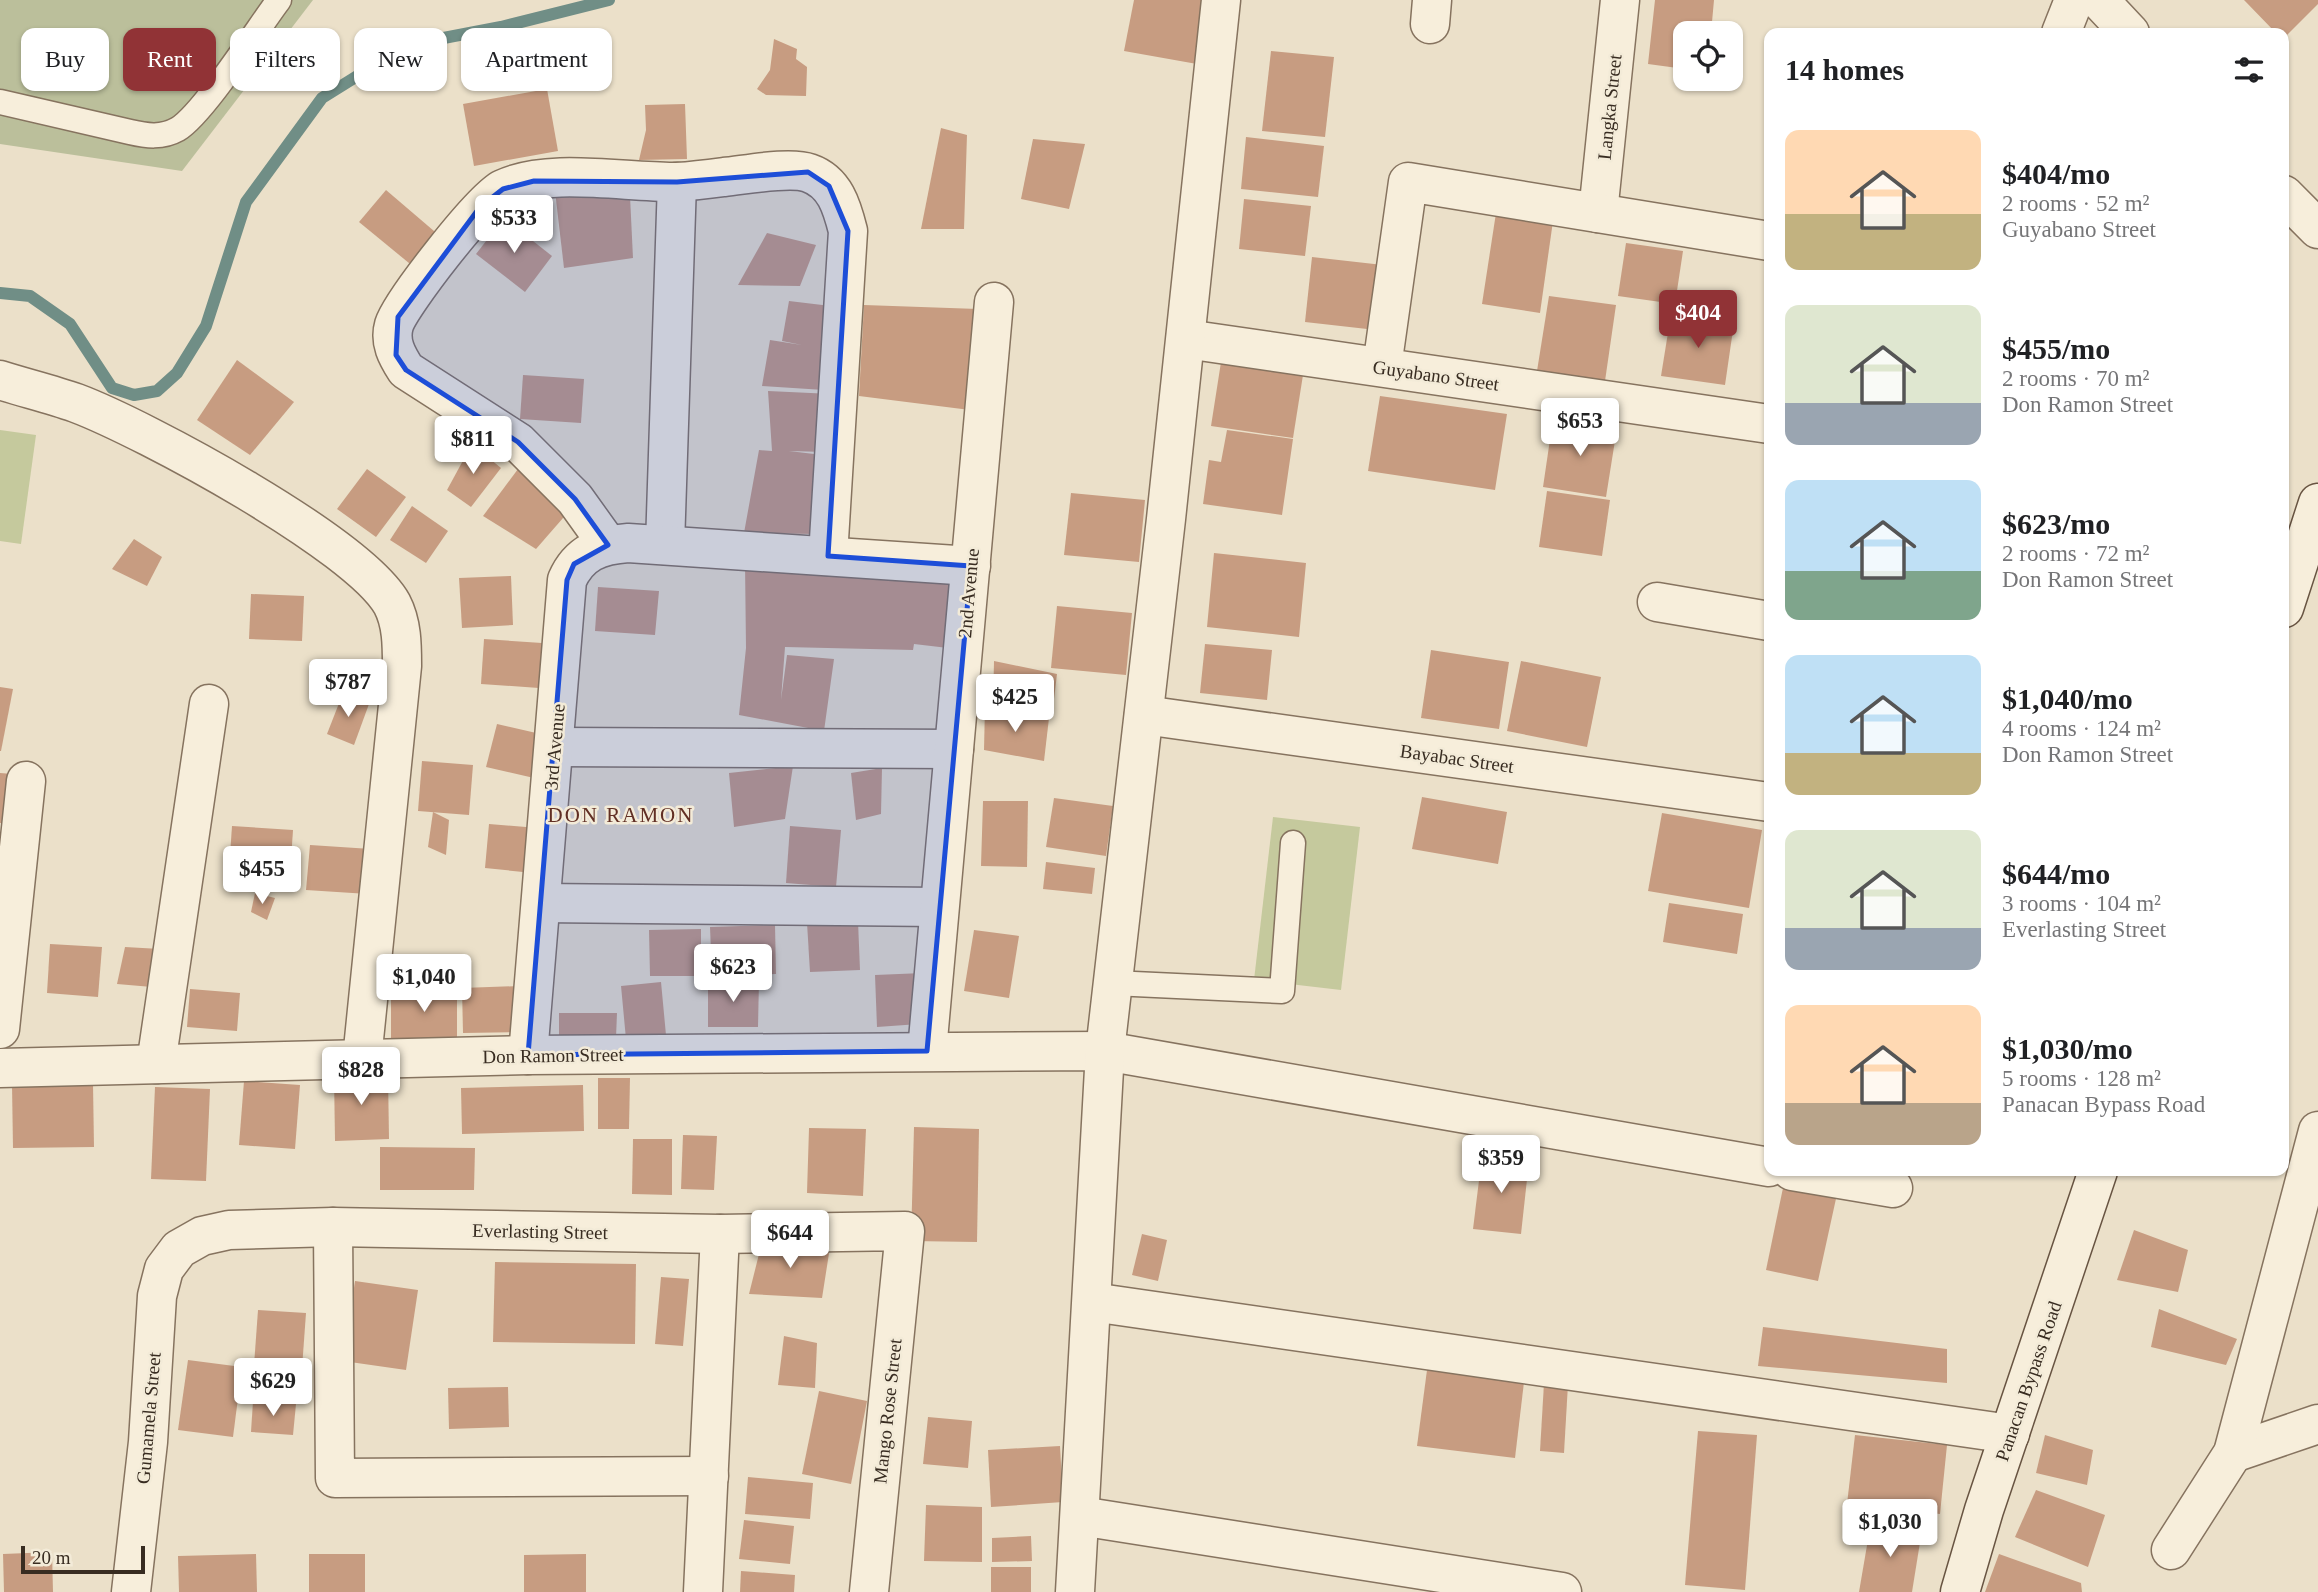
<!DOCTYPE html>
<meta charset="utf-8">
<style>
body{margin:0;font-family:"Times New Roman",serif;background:#f2f2f2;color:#202124;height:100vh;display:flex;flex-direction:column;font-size:26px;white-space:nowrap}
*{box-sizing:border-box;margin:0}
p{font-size:23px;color:#757577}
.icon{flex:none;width:38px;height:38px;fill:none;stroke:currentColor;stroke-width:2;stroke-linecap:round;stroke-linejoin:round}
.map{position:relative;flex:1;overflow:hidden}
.panel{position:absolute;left:1764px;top:28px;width:525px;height:1148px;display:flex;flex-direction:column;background:#fff;border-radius:14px;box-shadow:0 2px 5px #0004}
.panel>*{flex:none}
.banner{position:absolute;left:21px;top:28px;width:665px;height:63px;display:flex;gap:14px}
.fabs{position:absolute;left:1673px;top:21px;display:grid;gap:14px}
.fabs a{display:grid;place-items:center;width:70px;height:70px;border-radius:14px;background:#fff;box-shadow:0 2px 5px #0004;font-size:35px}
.scale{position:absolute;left:21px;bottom:18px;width:124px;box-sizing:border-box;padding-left:7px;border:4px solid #382c21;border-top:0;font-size:19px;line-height:24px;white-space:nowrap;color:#382c21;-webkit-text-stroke:5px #f3ebd8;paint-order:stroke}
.price{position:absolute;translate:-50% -60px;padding:0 16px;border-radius:7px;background:#fff;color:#222;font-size:23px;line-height:46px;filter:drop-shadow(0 2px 4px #0008)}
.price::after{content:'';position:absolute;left:50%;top:42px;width:21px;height:16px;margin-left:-10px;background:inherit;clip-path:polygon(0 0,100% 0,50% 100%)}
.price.active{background:#913336;color:#fff}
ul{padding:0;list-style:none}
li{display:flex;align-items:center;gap:21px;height:175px;padding:0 21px}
li span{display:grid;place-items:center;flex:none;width:196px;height:140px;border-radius:14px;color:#555}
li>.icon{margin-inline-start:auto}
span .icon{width:84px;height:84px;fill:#fffc;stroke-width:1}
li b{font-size:30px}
h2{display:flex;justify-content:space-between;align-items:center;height:84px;padding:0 21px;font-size:30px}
.chip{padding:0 24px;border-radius:14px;background:#fff;box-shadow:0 2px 5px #0004;font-size:24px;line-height:63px}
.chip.active{background:#913336;color:#fff}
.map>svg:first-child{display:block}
</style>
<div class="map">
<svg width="2318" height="1592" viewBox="0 0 2318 1592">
<rect width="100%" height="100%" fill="#ebe0c9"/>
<g fill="#c5c99d">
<path d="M0 430 36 435 21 544 0 541Z"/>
<path d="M1273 817 1360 827 1341 990 1254 980Z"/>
</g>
<path fill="#bbbf9b" d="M0 0H313L182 171 0 144Z"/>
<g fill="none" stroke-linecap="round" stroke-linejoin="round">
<path stroke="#708e86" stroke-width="12" d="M0 293 30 296 70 324 112 388 134 395 157 391 177 373 206 326 246 202 322 98 407 45 501 27 609 0"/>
</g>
<g fill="#c79c81">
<path d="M1134 0H1209L1197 64 1124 51Z"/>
<path d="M1655 0H1714L1711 33H1685V69L1648 64Z"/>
<path d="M2244 0H2318V4L2284 38V33H2276Z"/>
<path d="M774 39 797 49 796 59 807 67 806 96 766 95 757 89 770 70Z"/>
<path d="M1271 51 1334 57 1325 137 1262 131Z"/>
<path d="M547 89 558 151 474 166 463 104Z"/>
<path d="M685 104 687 159 639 160 646 130 645 105Z"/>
<path d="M941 128 967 135 964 229H921Z"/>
<path d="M1246 137 1324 146 1318 197 1241 189Z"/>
<path d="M1033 139 1085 144 1069 209 1021 199Z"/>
<path d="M386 190 441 237 415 268 359 222Z"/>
<path d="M555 191 630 196 633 258 564 268Z"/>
<path d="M1244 199 1311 206 1305 256 1239 249Z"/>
<path d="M1496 213 1553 221 1540 313 1482 304Z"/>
<path d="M504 218 552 256 525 292 476 254Z"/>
<path d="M767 233 816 245 800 286 738 285Z"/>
<path d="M1626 243 1683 251 1675 304 1618 296Z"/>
<path d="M1312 257 1383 265 1376 330 1305 322Z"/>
<path d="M1549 296 1616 305 1605 381 1537 371Z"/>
<path d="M789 301 839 307 824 390 762 386 770 340 802 345 782 341Z"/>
<path d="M864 305 978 309 970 410 859 396Z"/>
<path d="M1671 314 1734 323 1725 385 1661 376Z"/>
<path d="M237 360 294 402 250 455 197 420Z"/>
<path d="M1221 362 1303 375 1293 438 1211 426Z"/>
<path d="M523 375 584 379 581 423 520 419Z"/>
<path d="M768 391 832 394 825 452 789 451 814 454 816 534 744 533 759 450 772 451Z"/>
<path d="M1380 396 1507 414 1495 490 1368 471Z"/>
<path d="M1553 419 1617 428 1606 497 1543 487Z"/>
<path d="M1227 430 1293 439 1282 515 1203 504 1209 460 1221 462Z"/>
<path d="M472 444 501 468 471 507 447 490Z"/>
<path d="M367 469 406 497 376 537 337 509Z"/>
<path d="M518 469 570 510 536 549 483 516Z"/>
<path d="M1547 491 1610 500 1602 556 1539 547Z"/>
<path d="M1071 493 1145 500 1139 562 1064 555Z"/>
<path d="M412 506 448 531 426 563 390 540Z"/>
<path d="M134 539 162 557 147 586 112 569Z"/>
<path d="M1214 553 1306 563 1299 637 1207 627Z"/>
<path d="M745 563 954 577 948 648 914 644 913 650 785 647 781 700 787 655 834 659 824 731 739 715 746 648Z"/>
<path d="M511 576 513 625 462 628 459 578Z"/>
<path d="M598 587 659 591 655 635 595 631Z"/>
<path d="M251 594 304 596 302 641 249 639Z"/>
<path d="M1057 606 1132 613 1126 675 1051 668Z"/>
<path d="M484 639 542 643 539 688 481 684Z"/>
<path d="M1205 644 1272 650 1267 700 1200 693Z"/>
<path d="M1431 650 1509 662 1499 729 1421 718Z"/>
<path d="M994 661 1057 674 1052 716 993 706Z"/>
<path d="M1521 661 1601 677 1587 747 1507 731Z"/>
<path d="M0 687 13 689 1 751H0Z"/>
<path d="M343 693 369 704 354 745 327 734Z"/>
<path d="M985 706 1049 718 1044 761 984 750Z"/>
<path d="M497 724 545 735 534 778 486 767Z"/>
<path d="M422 761 473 765 469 815 418 811Z"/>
<path d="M793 766 785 819 734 827 729 773Z"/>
<path d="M882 768 881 814 856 820 851 773Z"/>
<path d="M0 773 13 774 9 824 0 823Z"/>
<path d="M1422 797 1507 812 1498 864 1412 849Z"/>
<path d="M1054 798 1113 806 1106 856 1046 847Z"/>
<path d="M983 801H1028L1027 867 981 866Z"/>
<path d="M433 812 449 820 446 855 428 847Z"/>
<path d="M1662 813 1762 830 1749 908 1648 891Z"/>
<path d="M489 824 538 828 533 873 485 868Z"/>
<path d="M232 826 293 830 290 875 229 870Z"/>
<path d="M790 826 841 830 836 887 786 883Z"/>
<path d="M310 845 371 849 368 894 306 890Z"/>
<path d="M1046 862 1095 868 1092 894 1043 889Z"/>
<path d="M255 893 275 898 267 920 251 912Z"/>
<path d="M1669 903 1743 914 1737 954 1663 942Z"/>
<path d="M858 921 860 970 810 972 807 923Z"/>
<path d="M775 925 776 974 712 976 710 927Z"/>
<path d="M701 929V976H650L649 930Z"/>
<path d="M974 930 1019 936 1009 998 964 991Z"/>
<path d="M50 944 102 947 98 997 47 993Z"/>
<path d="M125 947 160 949 152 987 117 984Z"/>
<path d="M923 973 919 1024 877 1027 875 975Z"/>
<path d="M759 980 758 1027H708V981Z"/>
<path d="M661 982 666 1035 626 1039 621 986Z"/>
<path d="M519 986V1032L463 1033 462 988Z"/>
<rect x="391" y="987" width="66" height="54"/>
<path d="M190 989 240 993 237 1031 187 1027Z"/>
<path d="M559 1013H617L616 1038 559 1037Z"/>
<path d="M388 1074 389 1139 335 1141 334 1075Z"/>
<path d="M598 1078H630L629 1129H598Z"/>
<path d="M244 1081 300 1085 295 1149 239 1145Z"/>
<path d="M93 1084 94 1147 13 1148 12 1085Z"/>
<path d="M583 1085 584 1131 462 1134 461 1088Z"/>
<path d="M155 1087 210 1089 206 1181 151 1179Z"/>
<path d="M914 1127 979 1129 977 1242 911 1241Z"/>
<path d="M809 1128 866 1129 863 1196 807 1193Z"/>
<path d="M683 1135 717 1136 714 1190 681 1189Z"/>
<path d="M633 1139H672V1195L632 1194Z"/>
<path d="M380 1147 475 1148 474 1190H380Z"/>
<path d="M1482 1156 1529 1161 1521 1234 1473 1229Z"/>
<path d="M1784 1183 1837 1194 1818 1281 1766 1270Z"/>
<path d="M2134 1230 2188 1250 2178 1292 2117 1280Z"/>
<path d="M1142 1234 1167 1240 1158 1281 1132 1275Z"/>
<path d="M763 1238 830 1247 822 1298 749 1294Z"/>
<path d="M495 1262 636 1264 635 1344 493 1342Z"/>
<path d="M661 1277 689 1279 683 1346 655 1344Z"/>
<path d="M355 1281 418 1290 406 1370 343 1361Z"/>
<path d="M2159 1309 2237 1339 2226 1365 2151 1347Z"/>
<path d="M258 1310 306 1313 301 1382 253 1379Z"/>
<path d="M1763 1327 1947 1349V1383L1758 1366Z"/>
<path d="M784 1336 817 1343 815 1388 778 1385Z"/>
<path d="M188 1360 242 1367 233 1437 178 1430Z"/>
<path d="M1427 1370 1524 1382 1515 1458 1417 1446Z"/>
<path d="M1544 1383 1568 1384 1564 1453 1540 1451Z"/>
<path d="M508 1387 509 1427 449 1429 448 1388Z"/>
<path d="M819 1391 867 1401 851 1484 802 1474Z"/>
<path d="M253 1401 296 1404 293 1435 251 1432Z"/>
<path d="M928 1417 972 1421 968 1468 923 1464Z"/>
<path d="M1698 1431 1757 1435 1745 1590 1685 1585Z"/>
<path d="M1855 1435 1947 1445 1940 1514 1847 1504Z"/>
<path d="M2045 1435 2093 1450 2087 1485 2036 1473Z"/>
<path d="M1060 1446 1063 1502 991 1507 988 1450Z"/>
<path d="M748 1477 813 1483 810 1519 745 1514Z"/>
<path d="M2036 1490 2105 1515 2088 1567 2015 1537Z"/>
<path d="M926 1505 982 1507V1562L924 1561Z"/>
<path d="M744 1520 794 1526 790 1564 739 1559Z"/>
<path d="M1871 1522 1922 1530 1912 1592H1859Z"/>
<path d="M1031 1536 1032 1561 992 1562V1538Z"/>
<path d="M52 1552 53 1592H4L3 1554Z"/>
<path d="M256 1554 257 1592H179L178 1556Z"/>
<rect x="309" y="1554" width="56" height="38"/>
<path d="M586 1554V1592H524V1555Z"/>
<path d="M1999 1554 2081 1583 2082 1592H1985Z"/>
<rect x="991" y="1567" width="40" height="25"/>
<path d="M741 1571 795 1575 794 1592H740Z"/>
</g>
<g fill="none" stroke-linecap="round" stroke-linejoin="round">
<g stroke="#86735f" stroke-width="27">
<g id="service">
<path d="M0 102 130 132C147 136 162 138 178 129 203 114 258 28 279 0"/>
<path d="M1113 983 1282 991 1293 843"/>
</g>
</g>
<g stroke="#86735f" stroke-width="41">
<g id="minor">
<path d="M2099 0 2130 33"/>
<path d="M1430 24 1432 0"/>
<path d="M2061 33 2074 0"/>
<path d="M2284 195 2318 229"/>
<path d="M1598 213 1620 0"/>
<path d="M1186 339 1769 424"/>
<path d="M1382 367 1408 182 1769 241"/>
<path d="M0 380C25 388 51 394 76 403 145 429 358 544 392 604 402 623 402 645 402 666L362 1059"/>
<path d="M608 545 575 499 518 442 406 370C397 356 389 342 394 325 401 303 482 199 503 189 549 167 626 183 677 182 693 181 709 179 724 177 745 175 790 166 809 173 835 182 842 207 848 231L828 556"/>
<path d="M665 545 677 182"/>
<path d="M1657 602 1769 621"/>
<path d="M1144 715 1769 802"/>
<path d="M554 747 954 749"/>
<path d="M541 903 939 907"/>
<path d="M0 1029 26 781"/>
<path d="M927 1051 994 302"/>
<path d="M528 1055 567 580C579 553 599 545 628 543L971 566"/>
<path d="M156 1064 209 704"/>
<path d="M0 1068 528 1055 1105 1051 1769 1167"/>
<path d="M1792 1171 1893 1188"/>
<path d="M333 1227 335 1478 709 1476"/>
<path d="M1092 1302 2010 1434"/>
<path d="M2233 1453 2318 1424"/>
<path d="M1080 1516 1562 1592"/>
<path d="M2171 1550 2233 1453 2318 1131"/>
<path d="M131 1592 148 1442 157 1296 164 1269 179 1249 202 1236 229 1230 333 1227 720 1234 905 1231 869 1592"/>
<path d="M703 1592 720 1234"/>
<path d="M1075 1592 1105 1051 1166 519 1221 0"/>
</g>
</g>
<g stroke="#685442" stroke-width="41">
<g id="secondary">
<path d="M2284 608 2318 503"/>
<path d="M1960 1592 1984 1510 2098 1171"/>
</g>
</g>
<use href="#service" stroke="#f7eedb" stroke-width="24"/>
<use href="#minor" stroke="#f7eedb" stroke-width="38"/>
<use href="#secondary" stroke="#f7eedb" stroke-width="38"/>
</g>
<path fill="#1d4ed8" fill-opacity="0.2" stroke="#1d4ed8" stroke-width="5" stroke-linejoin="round" d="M808 172 829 186 848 231 828 556 971 566 927 1051 528 1055 567 580 574 564 608 545 575 499 518 442 406 370 396 355 398 317 480 207 503 189 534 181 677 182Z"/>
<g text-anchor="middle" stroke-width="5" stroke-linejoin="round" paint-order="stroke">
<g font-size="19" fill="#382c21" stroke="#f3ebd8">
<text transform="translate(1609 107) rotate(-84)" y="7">Langka Street</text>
<text transform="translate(1436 375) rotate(8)" y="7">Guyabano Street</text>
<text transform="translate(968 593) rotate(-85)" y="7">2nd Avenue</text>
<text transform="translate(554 747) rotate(-85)" y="7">3rd Avenue</text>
<text transform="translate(1457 758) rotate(8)" y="7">Bayabac Street</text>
<text transform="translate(553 1055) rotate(-1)" y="7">Don Ramon Street</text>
<text transform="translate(540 1231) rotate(1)" y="7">Everlasting Street</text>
<text transform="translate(2028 1381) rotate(-71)" y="7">Panacan Bypass Road</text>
<text transform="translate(887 1411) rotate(-84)" y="7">Mango Rose Street</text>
<text transform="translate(148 1418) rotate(-85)" y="7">Gumamela Street</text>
</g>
<g font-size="21" letter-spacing="2" fill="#612f24" stroke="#f3ebd8">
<text x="621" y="822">DON RAMON</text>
</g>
</g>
</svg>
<div class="fabs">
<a><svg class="icon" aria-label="locate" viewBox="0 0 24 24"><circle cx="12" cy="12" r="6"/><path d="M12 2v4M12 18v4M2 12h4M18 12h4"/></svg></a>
</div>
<div class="scale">20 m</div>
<b class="price" style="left:514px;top:255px">$533</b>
<b class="price active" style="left:1698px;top:350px">$404</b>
<b class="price" style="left:1580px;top:458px">$653</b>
<b class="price" style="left:473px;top:476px">$811</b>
<b class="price" style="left:348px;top:719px">$787</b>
<b class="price" style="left:1015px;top:734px">$425</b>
<b class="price" style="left:262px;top:906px">$455</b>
<b class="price" style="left:733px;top:1004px">$623</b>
<b class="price" style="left:424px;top:1014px">$1,040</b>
<b class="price" style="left:361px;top:1107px">$828</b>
<b class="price" style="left:1501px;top:1195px">$359</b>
<b class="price" style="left:790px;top:1270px">$644</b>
<b class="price" style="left:273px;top:1418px">$629</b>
<b class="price" style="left:1890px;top:1559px">$1,030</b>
<div class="banner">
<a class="chip">Buy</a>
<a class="chip active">Rent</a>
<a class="chip">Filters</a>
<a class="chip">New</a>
<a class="chip">Apartment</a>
</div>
<section class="panel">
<h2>14 homes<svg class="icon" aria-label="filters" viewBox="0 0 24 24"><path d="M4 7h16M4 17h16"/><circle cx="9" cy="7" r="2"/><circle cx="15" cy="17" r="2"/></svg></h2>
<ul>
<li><span style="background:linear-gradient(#ffd9b3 60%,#c2b280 0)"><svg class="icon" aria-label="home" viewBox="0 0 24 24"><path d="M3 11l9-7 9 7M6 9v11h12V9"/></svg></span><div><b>$404/mo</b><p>2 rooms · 52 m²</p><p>Guyabano Street</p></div></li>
<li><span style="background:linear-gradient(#dfe7d0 70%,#9aa5b1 0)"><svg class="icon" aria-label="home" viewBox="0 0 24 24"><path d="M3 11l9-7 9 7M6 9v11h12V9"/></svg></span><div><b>$455/mo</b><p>2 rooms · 70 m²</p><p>Don Ramon Street</p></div></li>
<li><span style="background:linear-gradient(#bfe0f5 65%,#7fa58c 0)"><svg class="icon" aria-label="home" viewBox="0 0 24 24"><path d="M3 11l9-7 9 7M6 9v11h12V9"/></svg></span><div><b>$623/mo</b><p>2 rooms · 72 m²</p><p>Don Ramon Street</p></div></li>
<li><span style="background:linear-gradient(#bfe0f5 70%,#c2b280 0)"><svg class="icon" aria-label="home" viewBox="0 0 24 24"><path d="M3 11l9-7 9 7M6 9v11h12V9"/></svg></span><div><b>$1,040/mo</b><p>4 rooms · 124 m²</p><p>Don Ramon Street</p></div></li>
<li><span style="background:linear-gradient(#dfe7d0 70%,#9aa5b1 0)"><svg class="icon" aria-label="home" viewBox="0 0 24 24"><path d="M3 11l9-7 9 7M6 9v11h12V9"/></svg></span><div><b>$644/mo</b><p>3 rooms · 104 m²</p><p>Everlasting Street</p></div></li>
<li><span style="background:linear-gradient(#ffd9b3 70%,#b9a48a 0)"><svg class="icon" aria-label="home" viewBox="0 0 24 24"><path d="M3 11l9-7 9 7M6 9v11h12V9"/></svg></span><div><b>$1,030/mo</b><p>5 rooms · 128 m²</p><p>Panacan Bypass Road</p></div></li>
</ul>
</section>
</div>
